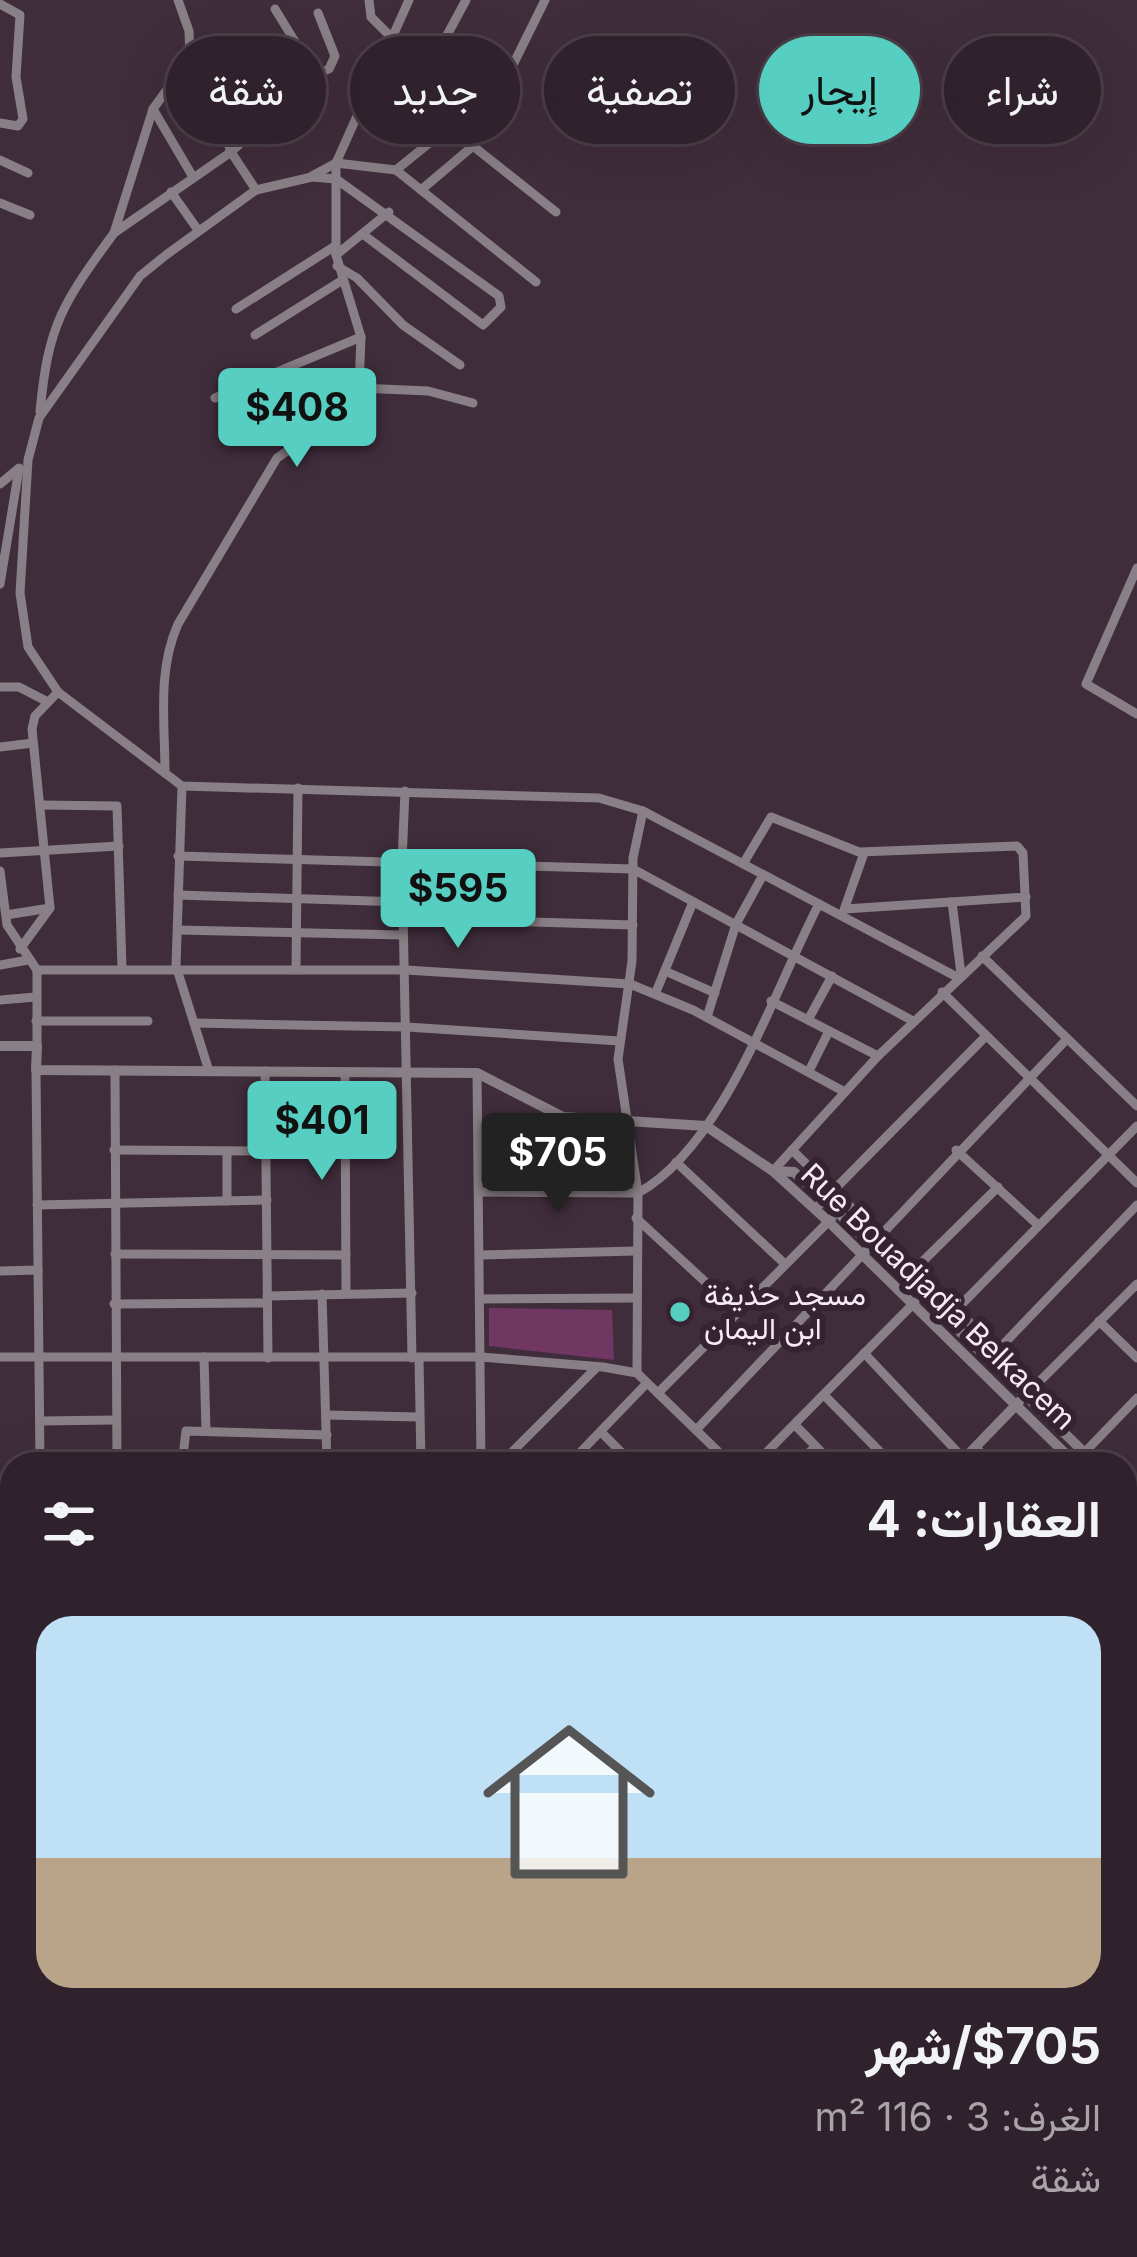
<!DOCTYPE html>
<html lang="ar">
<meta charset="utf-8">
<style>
body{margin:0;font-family:Inter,Vazirmatn,sans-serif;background:#382a34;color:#f1f3f6;direction:rtl;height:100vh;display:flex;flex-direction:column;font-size:45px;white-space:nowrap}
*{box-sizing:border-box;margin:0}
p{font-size:39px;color:#a8a4a9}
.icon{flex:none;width:66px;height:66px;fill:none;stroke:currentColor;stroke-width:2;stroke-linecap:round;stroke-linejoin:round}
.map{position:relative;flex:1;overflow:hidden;direction:ltr}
.panel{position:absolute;left:0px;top:1452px;width:1137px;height:807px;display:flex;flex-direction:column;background:#30222c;border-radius:36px 36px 0 0;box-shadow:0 12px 48px #0002,0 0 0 3px #4b3f48;direction:rtl}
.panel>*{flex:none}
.banner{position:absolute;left:36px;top:36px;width:1065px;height:108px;direction:rtl;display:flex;gap:24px}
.price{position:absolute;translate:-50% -102px;padding:0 27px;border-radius:12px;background:#57cec2;color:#111;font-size:39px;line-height:78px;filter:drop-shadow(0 3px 6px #0008)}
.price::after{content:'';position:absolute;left:50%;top:72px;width:36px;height:27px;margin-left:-18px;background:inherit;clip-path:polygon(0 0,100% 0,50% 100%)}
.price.active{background:#222;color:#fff}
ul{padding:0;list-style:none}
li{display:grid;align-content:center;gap:24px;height:636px;padding:0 36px}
li span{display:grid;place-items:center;height:372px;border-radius:36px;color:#555}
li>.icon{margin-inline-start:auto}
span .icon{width:216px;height:216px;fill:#fffc;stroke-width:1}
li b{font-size:51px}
h2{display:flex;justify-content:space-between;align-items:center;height:144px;padding:0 36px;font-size:51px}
.chip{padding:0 42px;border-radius:54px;background:#30222c;box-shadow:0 12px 48px #0002,0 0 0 3px #4b3f48;font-size:42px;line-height:108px}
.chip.active{background:#57cec2;color:#111}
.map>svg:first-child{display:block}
</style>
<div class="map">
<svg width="1137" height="2257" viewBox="0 0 1137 2257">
<rect width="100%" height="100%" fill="#402d3b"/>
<path fill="#703763" d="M489 1308 612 1310 614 1360 489 1346Z"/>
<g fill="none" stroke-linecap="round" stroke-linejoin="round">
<g stroke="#897f86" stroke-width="9">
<path d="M178 0 189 31 190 58 208 88 231 152 256 190"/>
<path d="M369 0 371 17 391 37"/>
<path d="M0 4 20 15 16 77 23 119 18 126 0 123"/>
<path d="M383 56 417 64 433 61 466 0"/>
<path d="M190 58 153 109 193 177"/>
<path d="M318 74 329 69 335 56 318 13"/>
<path d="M153 109 114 233 231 152 316 76 275 9"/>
<path d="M473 146 556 212"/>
<path d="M0 160 28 173"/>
<path d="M396 170 536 282"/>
<path d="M312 176 336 163 396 170 438 136"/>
<path d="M421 190 473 146 545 0"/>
<path d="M171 192 198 230"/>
<path d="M0 203 30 215"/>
<path d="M364 235 483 325 501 307 499 296 336 179 312 177 256 190 166 255 140 276 39 418 28 460 20 593 28 647 58 692 182 786 599 798 643 811"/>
<path d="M336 255 389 212"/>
<path d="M337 266 357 278 403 325 460 365"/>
<path d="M236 309 335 246"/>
<path d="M255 335 341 281"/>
<path d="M359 388 428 391 473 403"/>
<path d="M215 398 361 337"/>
<path d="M40 412C48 324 63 303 114 233"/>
<path d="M0 484 19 468"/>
<path d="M1137 568 1086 684 1137 714"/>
<path d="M0 584 19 469"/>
<path d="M0 687H19L48 702"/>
<path d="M0 747 33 743"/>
<path d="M165 773C165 723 157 671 178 624L277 458 316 431 359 388 361 337 336 255V163L409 0"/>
<path d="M182 786 176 966 209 1071"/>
<path d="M405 791 402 862 412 1358"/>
<path d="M41 805 117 806 122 968"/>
<path d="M0 853 119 846"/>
<path d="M178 856 633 869 913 1021"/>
<path d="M743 864 771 817 859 852 1017 846 1023 853 1026 916 878 1056 773 1171"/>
<path d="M0 871 7 925 37 970"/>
<path d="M178 895 403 902"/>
<path d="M952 902 961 974"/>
<path d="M845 909 1026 897"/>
<path d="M844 910 864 853"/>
<path d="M6 915 50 908"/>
<path d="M403 918 633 925"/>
<path d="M178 930 403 935"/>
<path d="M20 949 50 908 32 729 35 716 58 692"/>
<path d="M982 956 1137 1106"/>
<path d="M0 965 28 960"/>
<path d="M37 970H406L630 984 693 1010 843 1091"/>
<path d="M296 970 298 788"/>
<path d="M665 971 715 993"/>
<path d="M656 992 693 902"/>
<path d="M942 992 1137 1183"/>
<path d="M0 1000 36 997"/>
<path d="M771 1001 878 1056"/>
<path d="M707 1017 736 924 763 875"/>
<path d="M808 1020 832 976"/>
<path d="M36 1021H148"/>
<path d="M194 1023 407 1027 619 1041"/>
<path d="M37 1046V970"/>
<path d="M36 1070 40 1464"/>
<path d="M115 1070 117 1464"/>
<path d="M265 1071 268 1358"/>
<path d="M809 1071 829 1031"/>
<path d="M345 1072 346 1293"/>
<path d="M477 1073 481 1464"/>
<path d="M114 1150 267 1151"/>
<path d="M792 1150 1035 1386"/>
<path d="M956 1150 1038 1225"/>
<path d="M227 1151V1201"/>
<path d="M676 1162 785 1264"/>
<path d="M479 1192 638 1193 618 1059 632 961 633 858 643 811 957 977"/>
<path d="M37 1205 267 1200"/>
<path d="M815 1209 985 1037"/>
<path d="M636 1218 738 1312"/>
<path d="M115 1254 346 1255"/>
<path d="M480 1255 636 1251"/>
<path d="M0 1271 38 1270"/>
<path d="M912 1272 998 1187"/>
<path d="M322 1294 327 1464"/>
<path d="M267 1296 412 1293"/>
<path d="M480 1299 635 1298"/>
<path d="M114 1304 267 1303"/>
<path d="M948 1318 1137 1126"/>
<path d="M1099 1321 1137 1358"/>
<path d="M864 1353 964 1459"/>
<path d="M995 1353 1137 1205"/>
<path d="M0 1357H481L603 1367 637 1373 731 1464"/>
<path d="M204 1357 206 1431"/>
<path d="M419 1358 421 1464"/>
<path d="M637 1373 638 1193C724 1146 774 990 819 904"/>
<path d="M658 1393 832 1218"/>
<path d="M824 1395 892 1464"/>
<path d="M1025 1396 1137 1284"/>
<path d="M327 1415 419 1417"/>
<path d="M40 1421 116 1420"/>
<path d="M795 1425 833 1464"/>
<path d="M696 1430 1066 1040"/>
<path d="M601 1432 633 1464"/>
<path d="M975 1447 993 1464"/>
<path d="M1084 1453 1137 1398"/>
<path d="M182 1464 186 1431 327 1435"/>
<path d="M500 1464 597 1367"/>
<path d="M569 1464 647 1383"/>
<path d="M755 1464 915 1302"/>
<path d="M797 1464 815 1447"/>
<path d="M1125 1607 1137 1602"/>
<path d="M1125 1666 1137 1655"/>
<path d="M0 1744H12"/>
<path d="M1125 1754 1137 1742"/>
<path d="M0 1820H12"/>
<path d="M1125 1837 1137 1826"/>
<path d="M1125 1850 1137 1864"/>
<path d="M0 2002H12"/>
<path d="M1125 2062H1137"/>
<path d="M0 2077H12"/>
<path d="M1125 2187H1137"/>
<path d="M1125 2229H1137"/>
<path d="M147 2247V2257"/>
<path d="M600 2247 610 2257"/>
<path d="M654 2247 663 2257"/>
<path d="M844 2247V2257"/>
<path d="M895 2247 896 2257"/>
<path d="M932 2247V2257"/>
<path d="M1055 2247V2257"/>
<path d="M488 2257 498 2247"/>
<path d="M551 2257 558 2247"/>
<path d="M748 2257 766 2247"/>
<path d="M1019 2257V2247"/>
</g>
<g stroke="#897f86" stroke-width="10">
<path d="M0 1046H37L36 1070 477 1073 563 1117 706 1126 773 1171 828 1221 1076 1464"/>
<path d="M773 1171 794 1172 824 1199 1096 1464"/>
<path d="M959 1464 1019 1402"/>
<path d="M1125 1493 1137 1505"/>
<path d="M1125 1512 1137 1524"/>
<path d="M399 2257 409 2247"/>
<path d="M416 2257 426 2247"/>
</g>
<g stroke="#b9a8b4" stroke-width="12">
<path d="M0 1902H12"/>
<path d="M0 1915H12"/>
<path d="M726 2247 734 2257"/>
<path d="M740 2247 747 2257"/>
</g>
</g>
<circle fill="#57cec2" stroke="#352331" stroke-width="4.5" cx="680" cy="1312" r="12"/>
<g text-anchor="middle" stroke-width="12" stroke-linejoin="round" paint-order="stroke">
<g font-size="30" fill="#f7ebf3" stroke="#352331" text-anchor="start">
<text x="704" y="1305">مسجد حذيفة<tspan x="704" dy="34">ابن اليمان</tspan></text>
</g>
<g font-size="30" fill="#f7ebf3" stroke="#352331">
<text transform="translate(938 1297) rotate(44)" y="10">Rue Bouadjadja Belkacem</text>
</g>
</g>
</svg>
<b class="price" style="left:297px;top:470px">$408</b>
<b class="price" style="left:458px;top:951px">$595</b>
<b class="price" style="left:322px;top:1183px">$401</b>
<b class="price active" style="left:558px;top:1215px">$705</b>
<div class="banner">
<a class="chip">شراء</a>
<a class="chip active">إيجار</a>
<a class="chip">تصفية</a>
<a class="chip">جديد</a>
<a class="chip">شقة</a>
</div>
<section class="panel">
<h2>العقارات: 4<svg class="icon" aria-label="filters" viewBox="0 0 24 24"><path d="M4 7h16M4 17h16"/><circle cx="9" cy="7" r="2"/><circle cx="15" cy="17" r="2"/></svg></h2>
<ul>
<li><span style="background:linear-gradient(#bfe0f5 65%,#b9a48a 0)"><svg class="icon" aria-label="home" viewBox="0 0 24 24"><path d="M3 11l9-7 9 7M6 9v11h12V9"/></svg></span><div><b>$705/شهر</b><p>الغرف: 3 · 116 m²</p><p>شقة</p></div></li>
</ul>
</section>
</div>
